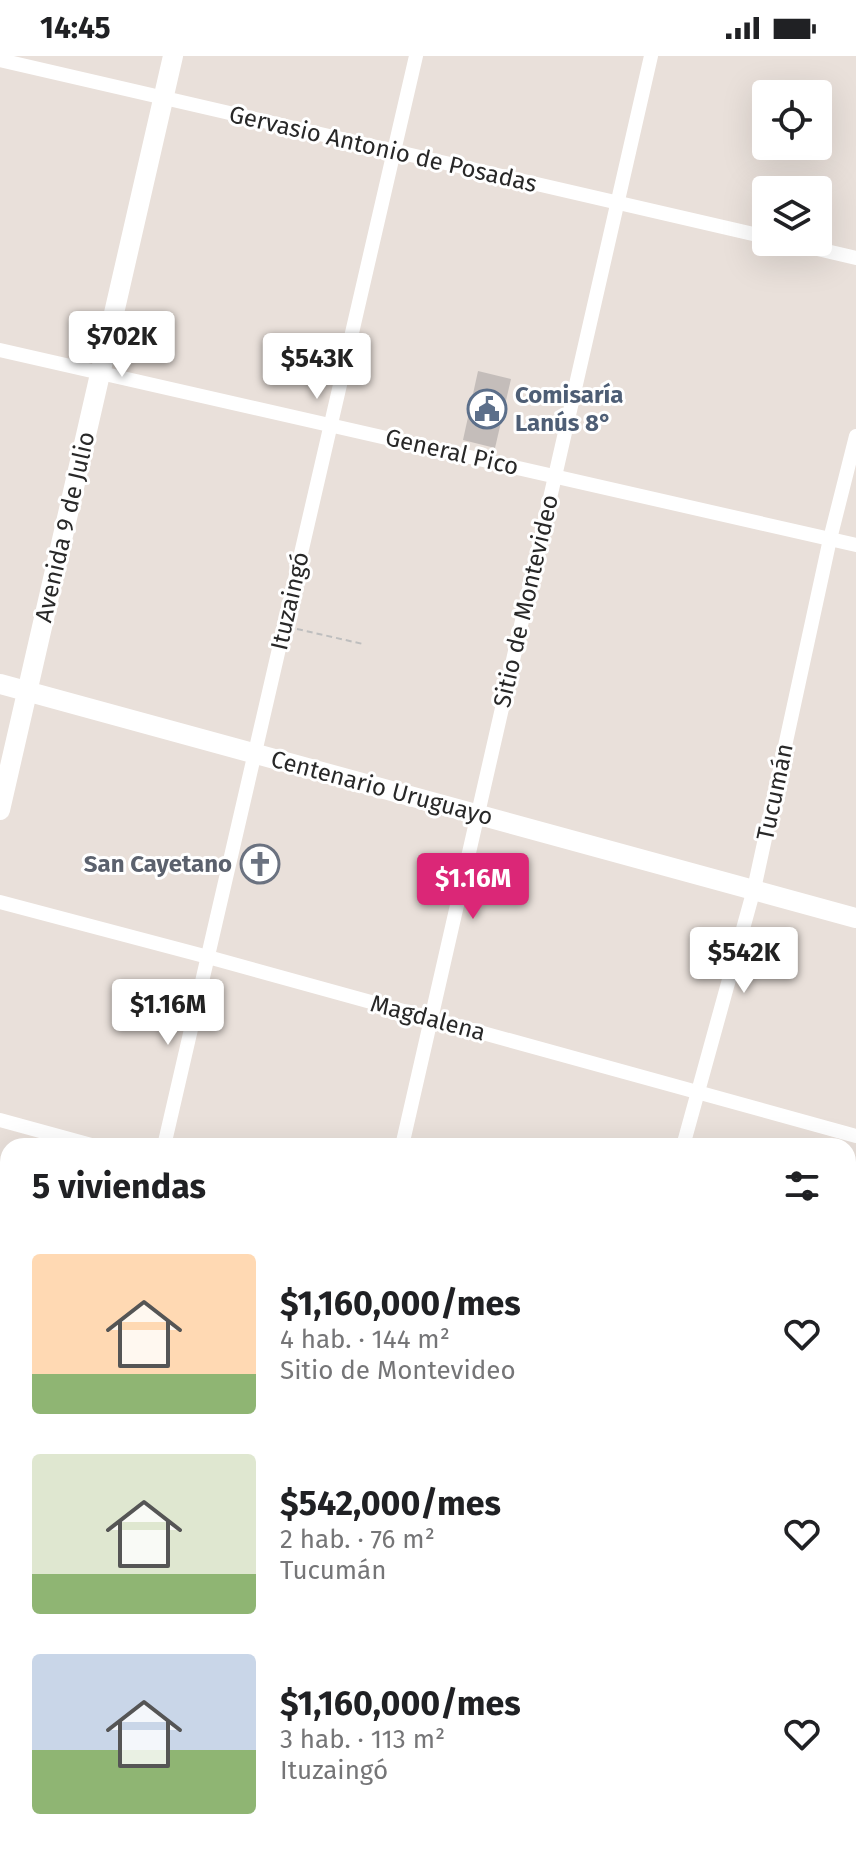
<!DOCTYPE html>
<html lang="es">
<meta charset="utf-8">
<style>
body{margin:0;font-family:"Fira Sans",sans-serif;background:#f2f2f2;color:#202124;height:100vh;display:flex;flex-direction:column;font-size:30px;white-space:nowrap}
*{box-sizing:border-box;margin:0}
p{font-size:26px;color:#757577}
.icon{flex:none;width:44px;height:44px;fill:none;stroke:currentColor;stroke-width:2;stroke-linecap:round;stroke-linejoin:round}
.map{position:relative;flex:1;overflow:hidden}
.drawer{position:absolute;left:0px;top:1082px;width:856px;height:712px;display:flex;flex-direction:column;background:#fff;border-radius:24px 24px 0 0;box-shadow:0 8px 32px #0002}
.drawer>*{flex:none}
.fabs{position:absolute;left:752px;top:24px;display:grid;gap:16px}
.fabs a{display:grid;place-items:center;width:80px;height:80px;border-radius:8px;background:#fff;box-shadow:0 8px 32px #0002;font-size:40px}
.price{position:absolute;translate:-50% -68px;padding:0 18px;border-radius:8px;background:#fff;color:#222;font-size:26px;line-height:52px;filter:drop-shadow(0 2px 4px #0008)}
.price::after{content:'';position:absolute;left:50%;top:48px;width:24px;height:18px;margin-left:-12px;background:inherit;clip-path:polygon(0 0,100% 0,50% 100%)}
.price.current{background:#db2777;color:#fff}
ul{padding:0;list-style:none}
li{display:flex;align-items:center;gap:24px;height:200px;padding:0 32px}
li span{display:grid;place-items:center;flex:none;width:224px;height:160px;border-radius:8px;color:#555}
li>.icon{margin-inline-start:auto}
span .icon{width:96px;height:96px;fill:#fffc;stroke-width:1}
li b{font-size:34px}
h2{display:flex;justify-content:space-between;align-items:center;height:96px;padding:0 32px;font-size:34px}
.status{display:flex;justify-content:space-between;align-items:center;height:56px;padding:0 40px;background:#fff;direction:ltr}
.status svg{height:22px;fill:currentColor}
.map>svg:first-child{display:block}
</style>
<div class="status"><b>14:45</b><svg viewBox="0 0 49 12"><path d="M0 12V9h3v3zM5 12V6h3v6zM10 12V3h3v9zM15 12V0h3v12zM26 1h20v11H26zM47 4h2v5h-2z"/></svg></div>
<div class="map">
<svg width="856" height="1794" viewBox="0 0 856 1794">
<rect width="100%" height="100%" fill="#e9e0da"/>
<path fill="#bcdc9a" d="M856 1657V1794H819L821 1786H848V1686Z"/>
<path fill="#c4bdba" d="M478 315 511 323 495 392 463 384Z"/>
<g fill="none" stroke-linecap="round" stroke-linejoin="round">
<g stroke="#bebebe" stroke-width="2" stroke-dasharray="6 4" stroke-linecap="butt">
<path d="M297 573 363 588"/>
<path d="M848 1742 856 1740"/>
<path d="M715 1786 719 1794"/>
<path d="M826 1787 828 1794"/>
<path d="M770 1794 778 1786"/>
</g>
<g stroke="#fff" stroke-width="14">
<path d="M0 4 766 181"/>
<path d="M788 186 856 202"/>
<path d="M0 294 856 489"/>
<path d="M0 846 208 901 856 1080"/>
<path d="M0 1064 95 1090"/>
<path d="M164 1090 416 0"/>
<path d="M402 1090 651 0"/>
<path d="M683 1090 754 833 830 483 856 380"/>
<path d="M0 1280 8 1282"/>
<path d="M848 1296 856 1298"/>
<path d="M0 1353 8 1356"/>
<path d="M848 1513 856 1515"/>
<path d="M0 1593 8 1595"/>
<path d="M0 1793 8 1760"/>
<path d="M240 1794 242 1786"/>
<path d="M527 1794 529 1786"/>
</g>
<g stroke="#fff" stroke-width="20">
<path d="M0 628 856 862"/>
<path d="M0 754 173 0"/>
<path d="M848 1647 856 1619"/>
<path d="M807 1794 809 1786"/>
</g>
</g>
<defs>
<g id="civic-ring" transform="scale(2)"><circle r="9.5" fill="#fff" stroke="#5c6f8a" stroke-width="1.5"/><path d="M-.6-6.5H3V-4.5H.6V-3L4-1V1h2V6H-6V1h2V-1L-.6-3ZM-1.2 2.5V6h2.4V2.5Z" fill="#5c6f8a"/></g>
<g id="church-ring" transform="scale(2)"><circle r="9.5" fill="#fff" stroke="#6b7280" stroke-width="1.5"/><path d="M-1.2-6h2.4v3.5h3.3v2.4h-3.3V6h-2.4V-.1h-3.3v-2.4h3.3Z" fill="#6b7280"/></g>
</defs>
<g fill-rule="evenodd">
<use href="#civic-ring" x="487" y="353"/>
<use href="#church-ring" x="260" y="808"/>
</g>
<g text-anchor="middle" stroke-width="6" stroke-linejoin="round" paint-order="stroke">
<g font-size="24" fill="#282828" stroke="#fff">
<text transform="translate(383 93) rotate(13)" y="8">Gervasio Antonio de Posadas</text>
<text transform="translate(452 396) rotate(13)" y="8">General Pico</text>
<text transform="translate(65 471) rotate(-77)" y="8">Avenida 9 de Julio</text>
<text transform="translate(290 545) rotate(-77)" y="8">Ituzaingó</text>
<text transform="translate(526 545) rotate(-77)" y="8">Sitio de Montevideo</text>
<text transform="translate(382 732) rotate(15)" y="8">Centenario Uruguayo</text>
<text transform="translate(775 736) rotate(-78)" y="8">Tucumán</text>
<text transform="translate(428 962) rotate(15)" y="8">Magdalena</text>
</g>
<g font-size="24" font-weight="bold" fill="#4e5e75" stroke="#fff" text-anchor="start">
<text x="515" y="347">Comisaría<tspan x="515" dy="28">Lanús 8°</tspan></text>
</g>
<g font-size="24" font-weight="bold" fill="#5b616d" stroke="#fff" text-anchor="end">
<text x="232" y="816">San Cayetano</text>
</g>
</g>
</svg>
<div class="fabs">
<a><svg class="icon" aria-label="locate" viewBox="0 0 24 24"><circle cx="12" cy="12" r="6"/><path d="M12 2v4M12 18v4M2 12h4M18 12h4"/></svg></a>
<a><svg class="icon" aria-label="layers" viewBox="0 0 24 24"><path d="M12 4l9 5-9 5-9-5zM3 14l9 5 9-5"/></svg></a>
</div>
<b class="price" style="left:122px;top:323px">$702K</b>
<b class="price" style="left:317px;top:345px">$543K</b>
<b class="price current" style="left:473px;top:865px">$1.16M</b>
<b class="price" style="left:744px;top:939px">$542K</b>
<b class="price" style="left:168px;top:991px">$1.16M</b>
<section class="drawer">
<h2>5 viviendas<svg class="icon" aria-label="filters" viewBox="0 0 24 24"><path d="M4 7h16M4 17h16"/><circle cx="9" cy="7" r="2"/><circle cx="15" cy="17" r="2"/></svg></h2>
<ul>
<li><span style="background:linear-gradient(#ffd9b3 75%,#8fb573 0)"><svg class="icon" aria-label="home" viewBox="0 0 24 24"><path d="M3 11l9-7 9 7M6 9v11h12V9"/></svg></span><div><b>$1,160,000/mes</b><p>4 hab. · 144 m²</p><p>Sitio de Montevideo</p></div><svg class="icon" aria-label="heart" viewBox="0 0 24 24"><path d="M12 20l-8-8c-3-5 5-10 8-4 3-6 11-1 8 4z"/></svg></li>
<li><span style="background:linear-gradient(#dfe7d0 75%,#8fb573 0)"><svg class="icon" aria-label="home" viewBox="0 0 24 24"><path d="M3 11l9-7 9 7M6 9v11h12V9"/></svg></span><div><b>$542,000/mes</b><p>2 hab. · 76 m²</p><p>Tucumán</p></div><svg class="icon" aria-label="heart" viewBox="0 0 24 24"><path d="M12 20l-8-8c-3-5 5-10 8-4 3-6 11-1 8 4z"/></svg></li>
<li><span style="background:linear-gradient(#c9d6e8 60%,#8fb573 0)"><svg class="icon" aria-label="home" viewBox="0 0 24 24"><path d="M3 11l9-7 9 7M6 9v11h12V9"/></svg></span><div><b>$1,160,000/mes</b><p>3 hab. · 113 m²</p><p>Ituzaingó</p></div><svg class="icon" aria-label="heart" viewBox="0 0 24 24"><path d="M12 20l-8-8c-3-5 5-10 8-4 3-6 11-1 8 4z"/></svg></li>
</ul>
</section>
</div>
